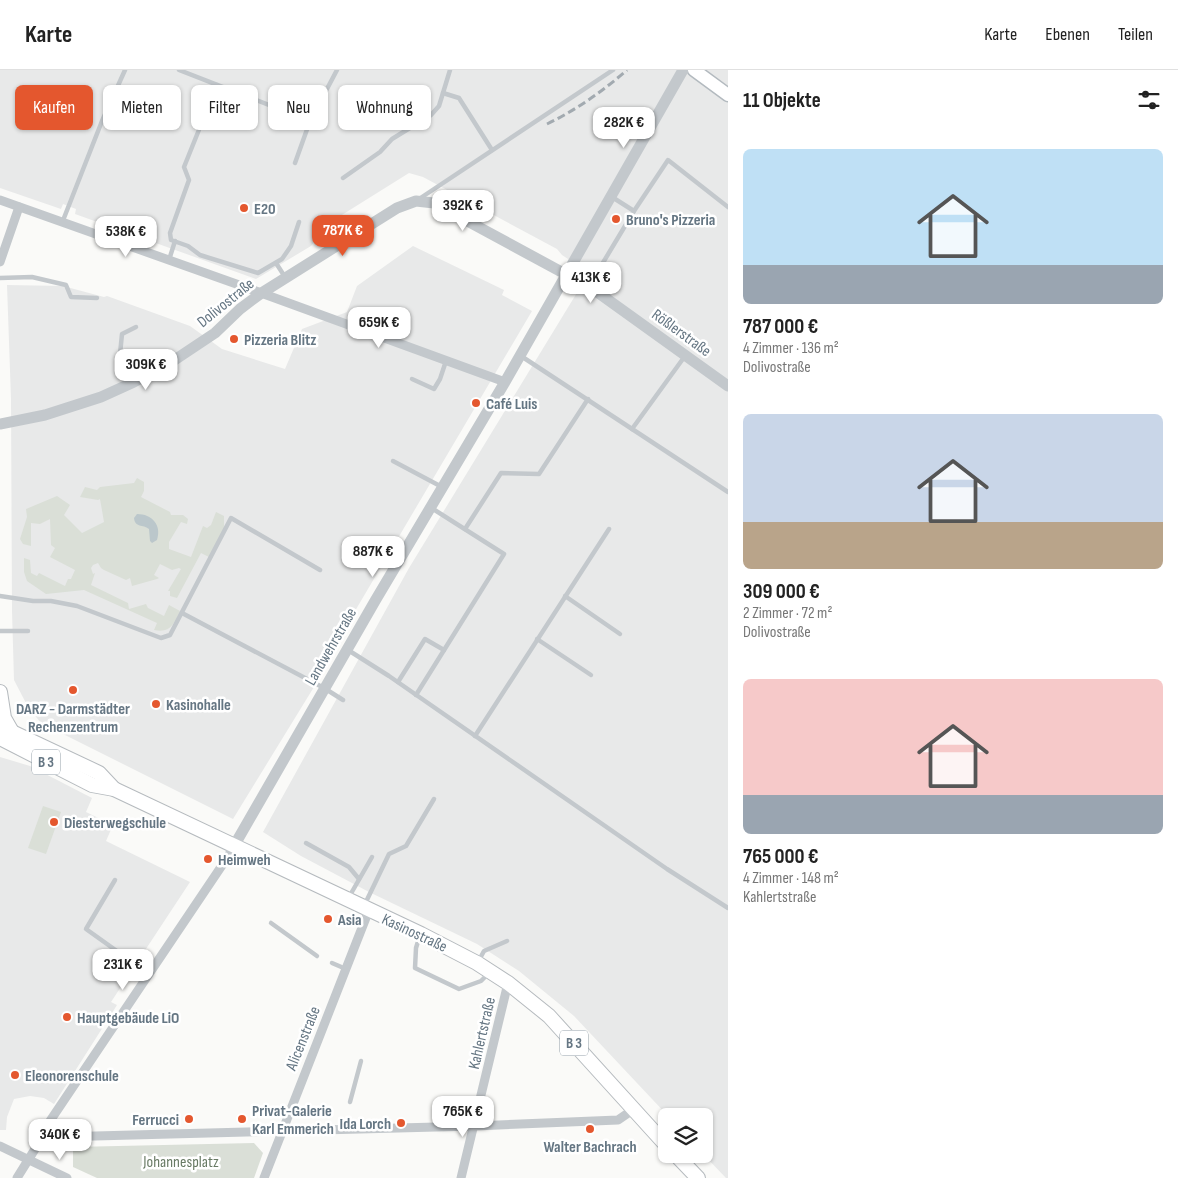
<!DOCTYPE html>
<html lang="de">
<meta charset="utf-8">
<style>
body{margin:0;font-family:"Sofia Sans Condensed",sans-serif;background:#f6f6f6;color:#222;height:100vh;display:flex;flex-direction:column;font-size:19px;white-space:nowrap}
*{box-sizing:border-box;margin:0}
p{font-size:16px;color:#767676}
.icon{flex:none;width:28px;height:28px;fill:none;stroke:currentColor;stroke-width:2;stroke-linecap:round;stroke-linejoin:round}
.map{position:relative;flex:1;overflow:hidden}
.details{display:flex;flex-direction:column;background:#fff;width:450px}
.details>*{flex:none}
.top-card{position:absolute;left:15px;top:15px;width:475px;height:45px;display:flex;gap:10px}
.fabs{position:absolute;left:658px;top:1038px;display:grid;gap:10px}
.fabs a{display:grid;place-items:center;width:55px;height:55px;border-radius:8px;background:#fff;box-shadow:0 1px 4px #0004;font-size:25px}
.price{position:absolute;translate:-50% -42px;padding:0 11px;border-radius:10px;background:#fff;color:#222;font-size:16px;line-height:32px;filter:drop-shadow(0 1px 2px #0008)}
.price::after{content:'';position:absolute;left:50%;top:30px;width:15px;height:11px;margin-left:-8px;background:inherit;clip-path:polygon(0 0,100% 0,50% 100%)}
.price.current{background:#e4572e;color:#fff}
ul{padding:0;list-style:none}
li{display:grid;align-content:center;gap:10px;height:265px;padding:0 15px}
li span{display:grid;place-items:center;height:155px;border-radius:8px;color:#555}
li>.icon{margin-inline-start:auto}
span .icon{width:90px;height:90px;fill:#fffc;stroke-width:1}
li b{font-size:21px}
h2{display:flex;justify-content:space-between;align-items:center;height:60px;padding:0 15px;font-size:21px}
.chip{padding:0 18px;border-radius:8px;background:#fff;box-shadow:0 1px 4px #0004;font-size:18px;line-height:45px}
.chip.current{background:#e4572e;color:#fff}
header{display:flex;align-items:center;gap:30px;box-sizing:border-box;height:70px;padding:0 25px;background:#fff;border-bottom:1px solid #e0e0e0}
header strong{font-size:24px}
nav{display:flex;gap:28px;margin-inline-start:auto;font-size:18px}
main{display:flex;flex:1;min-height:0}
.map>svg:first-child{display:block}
</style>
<header>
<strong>Karte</strong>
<nav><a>Karte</a><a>Ebenen</a><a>Teilen</a></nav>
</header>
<main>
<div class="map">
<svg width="728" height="1108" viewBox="0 0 728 1108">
<rect width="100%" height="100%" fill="#fafaf8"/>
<g fill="#e8e9e9">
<path d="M0 0H728V1108H726L703 1084 704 1046H668L574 946 519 901 477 874 369 822 301 786 263 762 409 498 589 203 562 185 557 179 423 107 409 103 321 158 317 168 311 176 256 209 75 144 76 139 63 134 61 139 0 118Z"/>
<path d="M413 176 504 220 502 225 532 241 355 541 325 599 233 749 41 653 28 637 14 610 12 541 11 329 7 215 63 216 104 227 107 226 190 256 222 279 285 299 302 259 347 242 357 216Z"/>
<path d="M0 687 30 696 92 728 86 742 113 755 106 771 190 812 111 932 117 935 54 1034 44 1028 30 1026 14 1029 7 1047 6 1060H0Z"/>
</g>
<g fill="#dadfd7">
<path d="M137 408 144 412V421L141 427 170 442 171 445H183L188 449 187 454 181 452 169 472V479L191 487 203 456 207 458 211 455 216 442 224 446V459L209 487 201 483 177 528 170 526V521H168L181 499 179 498 172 500 160 494 154 505 159 508 157 509 132 516 130 508 126 510 104 500 101 498 98 493 93 495 91 498 93 504 95 503 91 515 128 533 129 539 146 534 148 538 164 546 169 535 180 541C173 555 171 563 154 560L157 553 84 520 46 524 27 511 24 502V488L30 490 31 503 37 506 39 503 65 516 68 509H71L75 500 50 487 55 478 51 475 50 449 40 454 31 453V476L23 474 20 469 27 447 26 439 57 426 70 435 64 445 82 463 104 452 100 429 98 430 80 427 85 417 97 420 100 417 134 413Z"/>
<path d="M43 736 61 742 46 784 28 778Z"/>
<path d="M254 1073 263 1083 254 1108H97L73 1097V1077Z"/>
</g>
<path fill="#bbc7cb" d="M137 444C152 444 162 455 157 470L152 473 150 471 149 459C143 454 135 458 134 448Z"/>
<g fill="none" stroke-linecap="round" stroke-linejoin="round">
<g stroke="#b3babf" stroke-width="15">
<path id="secondary" d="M694 0 728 25"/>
</g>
<g stroke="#b5babe" stroke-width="16">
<g id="primary">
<path d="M0 622 4 648 12 662"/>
<path d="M0 659 12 662 99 703 114 719"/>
<path d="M0 668 92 715 114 719 421 864 477 893 508 913 549 946 666 1075"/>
<path d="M675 1084 698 1108"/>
</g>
</g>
<g stroke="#c3c8cc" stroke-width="4.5">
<path d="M179 0 310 51"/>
<path d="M217 15 184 97 189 110 170 163 171 170 188 176 200 185 258 203 282 189 291 176 299 152"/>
<path d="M443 23 459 28 492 80"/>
<path d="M295 93 310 51 337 0"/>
<path d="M343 108 380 82 392 69 431 45 439 36 450 0"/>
<path d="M612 127 634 141"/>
<path d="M419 129 613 0"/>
<path d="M62 153 102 51 125 0"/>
<path d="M169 190 175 171"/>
<path d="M276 193 285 207"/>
<path d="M598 201 634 141 668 90 728 137"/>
<path d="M0 208 32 207 66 215 71 227 97 228"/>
<path d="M521 286 728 422"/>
<path d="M412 309 434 319 440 309 446 291"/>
<path d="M134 311 120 284 122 264 136 257"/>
<path d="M632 359 685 286"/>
<path d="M393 391 442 417"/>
<path d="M465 459 501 403 539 404 588 329"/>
<path d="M0 526 33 531H51L77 536 161 568 170 565 231 448 320 500"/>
<path d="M565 526 620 564"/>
<path d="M182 543 324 618 343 630"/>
<path d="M0 561H28"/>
<path d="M537 569 591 605"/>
<path d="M348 580 389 606 667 799 728 838"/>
<path d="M398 612 425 569 444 580"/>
<path d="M416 625 504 484 430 437"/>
<path d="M475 666 609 459"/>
<path d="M306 773 349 797 359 809"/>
<path d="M115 810 86 859 149 904"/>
<path d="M349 827 372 787"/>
<path d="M364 836 389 784 406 776 434 729"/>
<path d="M271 853 317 886"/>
<path d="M420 865 416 878 415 898 459 919 481 911 489 903"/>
<path d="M478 892 484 881 507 871"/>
<path d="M332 893 346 899"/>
<path d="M350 1032 361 991"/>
</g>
<g stroke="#c3c8cc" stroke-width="9">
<path d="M0 130 242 216 505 312"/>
<path d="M0 192 19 137"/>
<path d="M234 776 227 788 50 1051V1061L57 1067 475 1056 618 1050 634 1039"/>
<path d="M0 1076 67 1108"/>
<path d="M17 1108 50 1055"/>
<path d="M264 1108 369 840"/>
<path d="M461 1108 508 913"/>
</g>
<g stroke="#c3c8cc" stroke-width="11">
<path d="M0 354 45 345 101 327 134 312 170 293 215 263 240 239 260 224 397 138 416 131 434 133 593 219 728 316"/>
<path d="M234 776 375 531 505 312 683 0"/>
</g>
<use href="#secondary" stroke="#fff" stroke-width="12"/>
<use href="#primary" stroke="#fff" stroke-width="14"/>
<path stroke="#a2aab0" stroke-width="3" stroke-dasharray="8 4" stroke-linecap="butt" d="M547 54C576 40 603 21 627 0"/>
</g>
<g fill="#e4572e" stroke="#fff" stroke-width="2">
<circle cx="244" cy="138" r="5"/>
<circle cx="616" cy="149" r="5"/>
<circle cx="234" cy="269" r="5"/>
<circle cx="476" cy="333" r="5"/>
<circle cx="73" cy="620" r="5"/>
<circle cx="156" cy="634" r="5"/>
<circle cx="54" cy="752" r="5"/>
<circle cx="208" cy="789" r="5"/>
<circle cx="328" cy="849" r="5"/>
<circle cx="67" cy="947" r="5"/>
<circle cx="15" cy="1005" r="5"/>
<circle cx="189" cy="1049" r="5"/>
<circle cx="242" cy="1049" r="5"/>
<circle cx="401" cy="1053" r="5"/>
<circle cx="590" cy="1059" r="5"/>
</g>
<g text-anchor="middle" stroke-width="5" stroke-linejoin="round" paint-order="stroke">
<g fill="#fff" stroke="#939fa8" stroke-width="1">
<rect x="32" y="679.5" width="28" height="25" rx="4"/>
<rect x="560" y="960.5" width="28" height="25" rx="4"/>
</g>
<g font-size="15" font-weight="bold" fill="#657683">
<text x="46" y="697">B 3</text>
<text x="574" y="978">B 3</text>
</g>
<g font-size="16" font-weight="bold" fill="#657683" stroke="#fff" text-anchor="start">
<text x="254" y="144">E20</text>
<text x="626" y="155">Bruno's Pizzeria</text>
<text x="244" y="275">Pizzeria Blitz</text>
<text x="486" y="339">Café Luis</text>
<text x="166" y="640">Kasinohalle</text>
<text x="73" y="644" text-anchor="middle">DARZ - Darmstädter<tspan x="73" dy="18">Rechenzentrum</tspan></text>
<text x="64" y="758">Diesterwegschule</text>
<text x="218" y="795">Heimweh</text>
<text x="338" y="855">Asia</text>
<text x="77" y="953">Hauptgebäude LiO</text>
<text x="25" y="1011">Eleonorenschule</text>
<text x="252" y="1046">Privat-Galerie<tspan x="252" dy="18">Karl Emmerich</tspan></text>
<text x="179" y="1055" text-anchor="end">Ferrucci</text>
<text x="391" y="1059" text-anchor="end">Ida Lorch</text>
<text x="590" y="1082" text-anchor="middle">Walter Bachrach</text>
</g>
<g font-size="16" fill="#657683" stroke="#fff">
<text transform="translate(225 232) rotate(-39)" y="6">Dolivostraße</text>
<text transform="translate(682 262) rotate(36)" y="6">Rößlerstraße</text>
<text transform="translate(330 576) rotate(-60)" y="6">Landwehrstraße</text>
<text transform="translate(415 862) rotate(25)" y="6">Kasinostraße</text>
<text transform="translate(481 963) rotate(-77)" y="6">Kahlertstraße</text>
<text transform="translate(302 968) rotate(-68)" y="6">Alicenstraße</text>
</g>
<g font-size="16" fill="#687a64" stroke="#fff">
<text x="181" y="1097">Johannesplatz</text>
</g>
</g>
</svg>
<div class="fabs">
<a><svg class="icon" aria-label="layers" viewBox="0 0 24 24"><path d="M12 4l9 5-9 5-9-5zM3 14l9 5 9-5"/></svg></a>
</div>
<b class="price" style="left:624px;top:79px">282K €</b>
<b class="price" style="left:463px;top:162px">392K €</b>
<b class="price current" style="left:343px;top:187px">787K €</b>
<b class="price" style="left:126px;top:188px">538K €</b>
<b class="price" style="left:591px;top:234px">413K €</b>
<b class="price" style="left:379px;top:279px">659K €</b>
<b class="price" style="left:146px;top:321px">309K €</b>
<b class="price" style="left:373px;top:508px">887K €</b>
<b class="price" style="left:123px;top:921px">231K €</b>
<b class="price" style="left:463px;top:1068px">765K €</b>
<b class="price" style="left:60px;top:1091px">340K €</b>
<div class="top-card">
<a class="chip current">Kaufen</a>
<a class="chip">Mieten</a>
<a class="chip">Filter</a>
<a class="chip">Neu</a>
<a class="chip">Wohnung</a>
</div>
</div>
<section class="details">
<h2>11 Objekte<svg class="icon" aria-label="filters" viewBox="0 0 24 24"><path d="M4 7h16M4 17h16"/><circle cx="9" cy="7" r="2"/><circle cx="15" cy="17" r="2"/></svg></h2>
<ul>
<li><span style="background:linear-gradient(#bfe0f5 75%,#9aa5b1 0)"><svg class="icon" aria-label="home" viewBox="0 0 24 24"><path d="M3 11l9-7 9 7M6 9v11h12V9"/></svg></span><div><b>787 000 €</b><p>4 Zimmer · 136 m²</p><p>Dolivostraße</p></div></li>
<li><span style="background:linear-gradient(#c9d6e8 70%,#b9a48a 0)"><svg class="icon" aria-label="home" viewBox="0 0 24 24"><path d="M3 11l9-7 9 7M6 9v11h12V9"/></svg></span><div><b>309 000 €</b><p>2 Zimmer · 72 m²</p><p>Dolivostraße</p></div></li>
<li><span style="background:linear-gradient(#f6c9c9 75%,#9aa5b1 0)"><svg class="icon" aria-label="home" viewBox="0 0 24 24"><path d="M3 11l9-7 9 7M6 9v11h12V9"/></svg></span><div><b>765 000 €</b><p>4 Zimmer · 148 m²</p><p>Kahlertstraße</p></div></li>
</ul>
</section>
</main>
